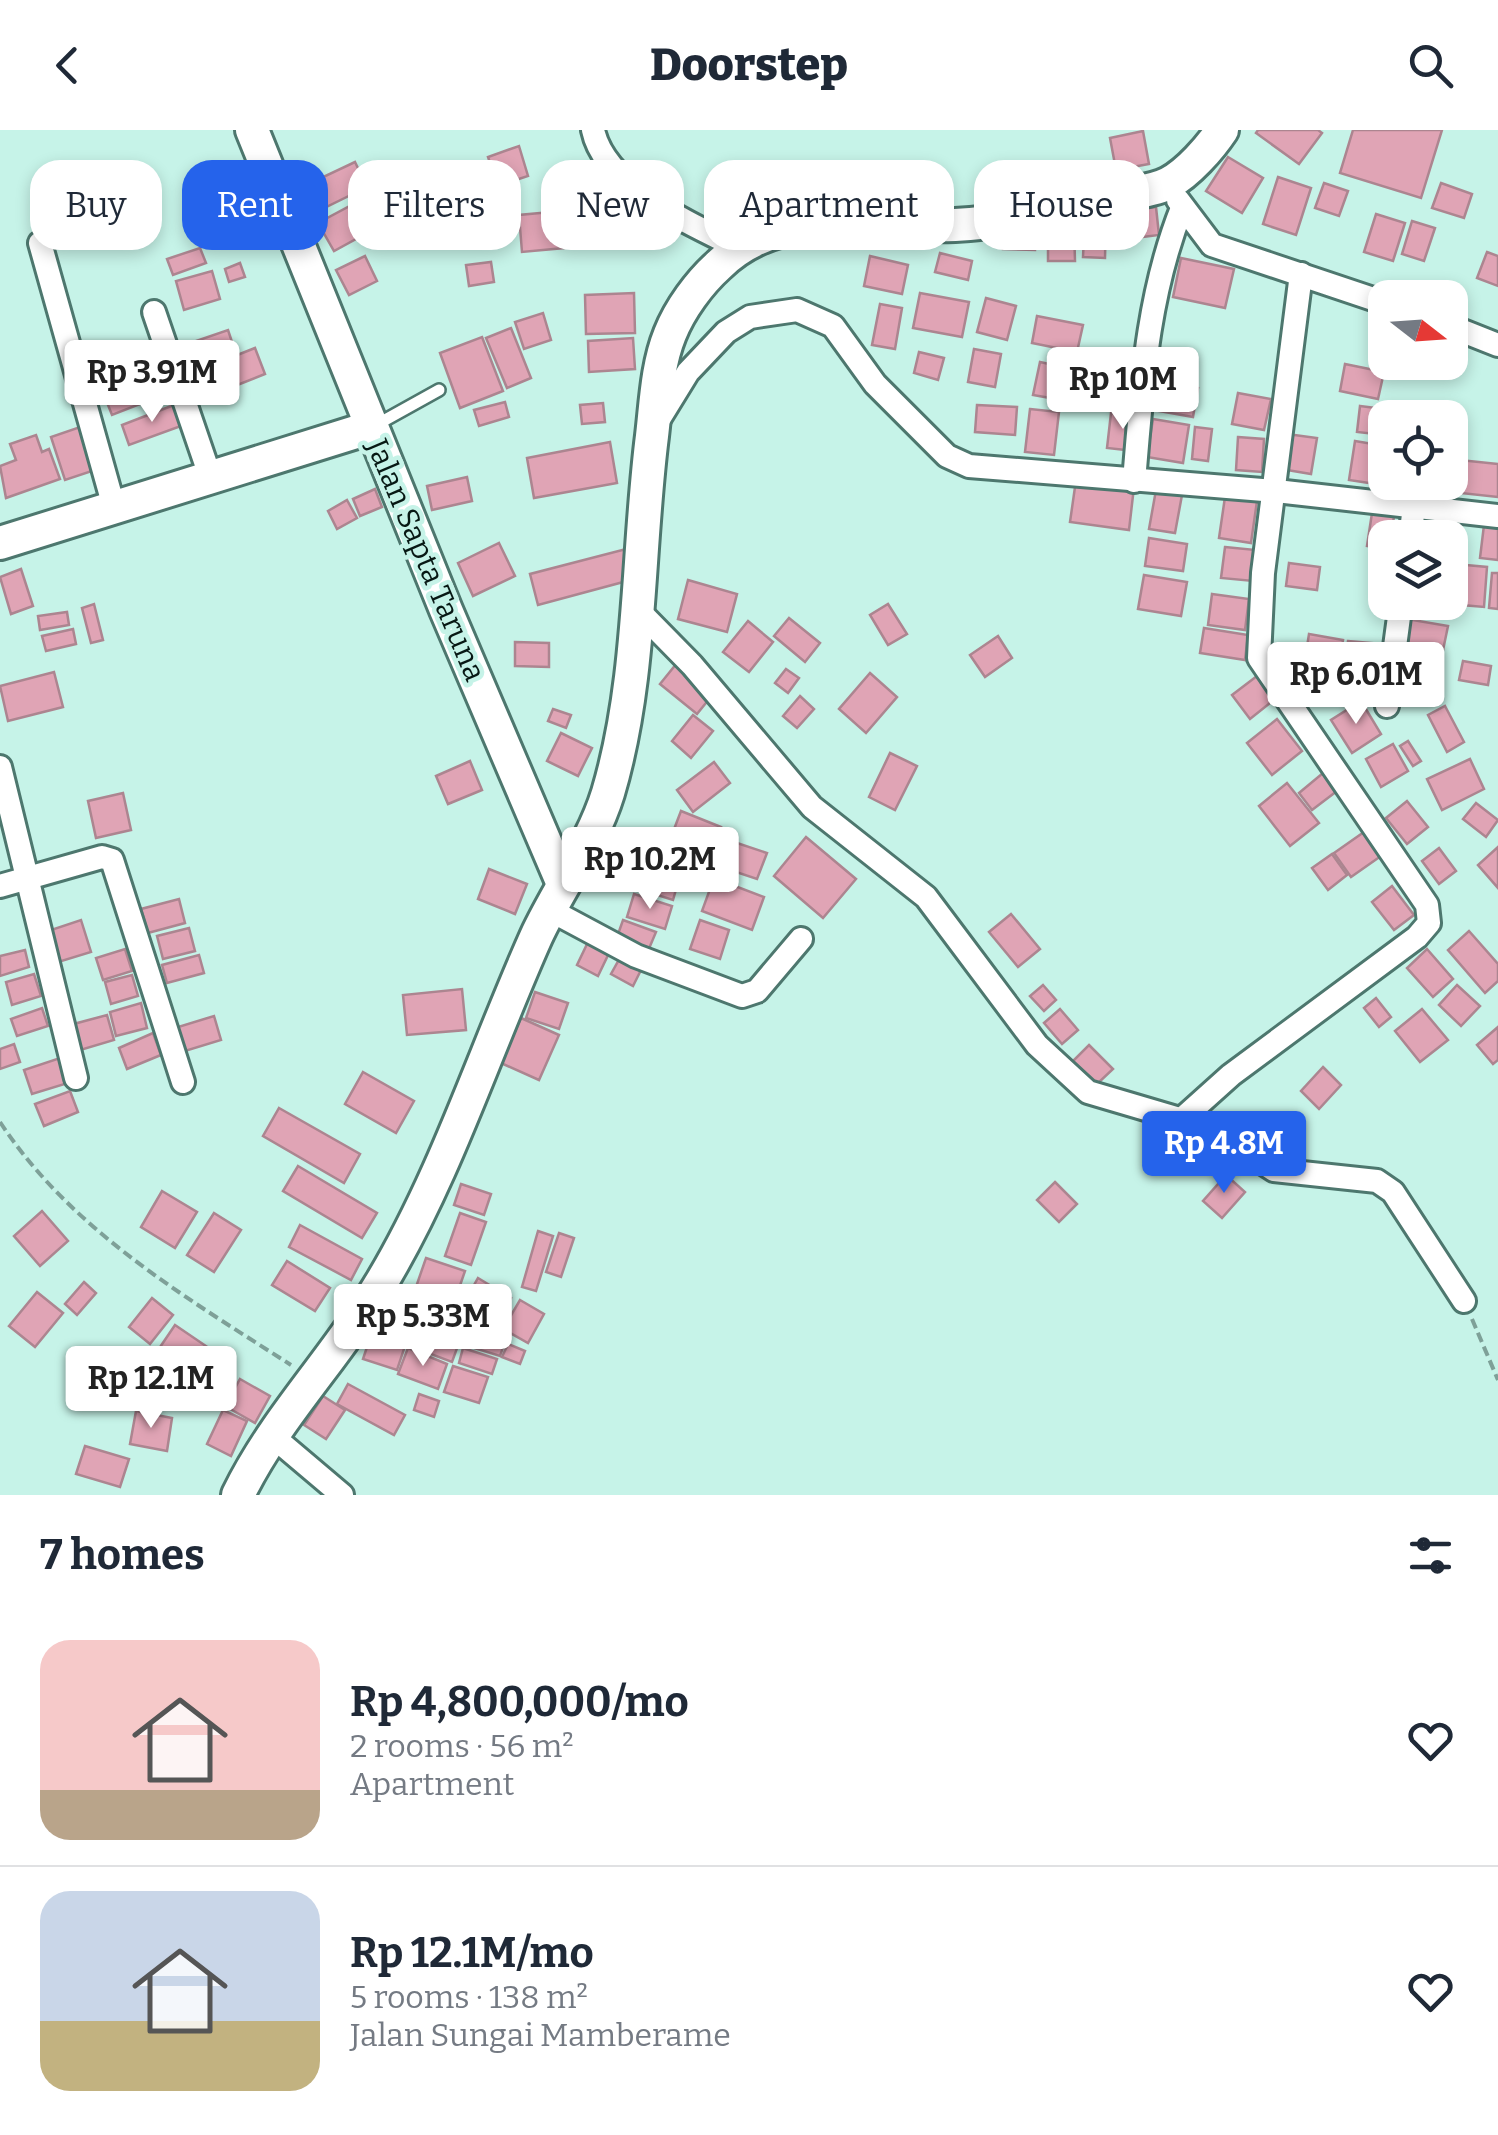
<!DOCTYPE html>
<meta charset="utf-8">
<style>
body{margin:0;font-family:Bitter,serif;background:#f6f6f7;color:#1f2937;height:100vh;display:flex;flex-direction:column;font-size:38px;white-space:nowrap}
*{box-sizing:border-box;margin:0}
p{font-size:32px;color:#747a83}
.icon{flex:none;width:55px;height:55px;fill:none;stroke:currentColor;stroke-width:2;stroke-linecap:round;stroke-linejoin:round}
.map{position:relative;height:1365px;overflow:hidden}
.panel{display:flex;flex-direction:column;background:#fff;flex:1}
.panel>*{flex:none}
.banner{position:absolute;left:30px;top:30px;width:1440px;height:90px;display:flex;gap:20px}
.needle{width:65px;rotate:107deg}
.buttons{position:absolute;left:1368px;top:150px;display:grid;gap:20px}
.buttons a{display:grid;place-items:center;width:100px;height:100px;border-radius:20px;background:#fff;box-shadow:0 5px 15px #0003;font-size:50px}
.price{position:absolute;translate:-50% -85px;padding:0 22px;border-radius:10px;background:#fff;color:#222;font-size:32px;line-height:65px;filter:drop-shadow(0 2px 5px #0008)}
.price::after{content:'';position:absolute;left:50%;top:60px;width:30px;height:22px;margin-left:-15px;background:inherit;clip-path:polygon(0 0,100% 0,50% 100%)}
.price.current{background:#2563eb;color:#fff}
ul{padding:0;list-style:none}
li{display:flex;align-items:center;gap:30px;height:250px;padding:0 40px}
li+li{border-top:2px solid #e0e1e3}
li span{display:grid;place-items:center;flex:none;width:280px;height:200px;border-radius:30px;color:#555}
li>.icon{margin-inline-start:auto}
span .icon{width:120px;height:120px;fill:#fffc;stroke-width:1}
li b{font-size:42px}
h2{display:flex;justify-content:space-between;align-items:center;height:120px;padding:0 40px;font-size:42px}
.pill{padding:0 35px;border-radius:30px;background:#fff;box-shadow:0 5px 15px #0003;font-size:35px;line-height:90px}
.pill.current{background:#2563eb;color:#fff}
header{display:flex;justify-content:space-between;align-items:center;height:130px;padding:0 40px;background:#fff;font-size:45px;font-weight:800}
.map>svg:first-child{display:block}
</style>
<header><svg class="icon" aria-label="back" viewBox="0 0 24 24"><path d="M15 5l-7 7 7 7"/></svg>Doorstep<svg class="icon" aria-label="search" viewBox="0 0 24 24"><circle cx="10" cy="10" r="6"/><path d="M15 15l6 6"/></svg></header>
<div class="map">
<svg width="1498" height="1365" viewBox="0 0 1498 1365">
<rect width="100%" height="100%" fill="#c6f3e8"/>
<g fill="#e0a4b5" stroke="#ac8590" stroke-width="2.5">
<path d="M1258 0H1318L1322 3 1299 34 1256 3Z"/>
<path d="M1353 0H1442L1421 68 1340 43Z"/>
<path d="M1143 1 1149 34 1116 40 1110 8Z"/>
<path d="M519 16 528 46 498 56 488 27Z"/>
<path d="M1228 27 1263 48 1242 83 1206 61Z"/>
<path d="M355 32 367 57 316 82 304 56Z"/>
<path d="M797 36 811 74 771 89 757 51Z"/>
<path d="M1278 47 1311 58 1296 105 1263 94Z"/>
<path d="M1324 53 1348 61 1339 86 1315 78Z"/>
<path d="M1441 53 1472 64 1464 88 1432 78Z"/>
<path d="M361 70 376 98 334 121 318 93Z"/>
<path d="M1156 77 1159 105 1126 109 1123 81Z"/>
<path d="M561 81 564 118 522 122 519 85Z"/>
<path d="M613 81 615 111 571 115 569 85Z"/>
<path d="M1376 84 1405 93 1393 131 1364 122Z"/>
<path d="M1085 85 1106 86 1105 128 1083 127Z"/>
<path d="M1412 91 1435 98 1424 131 1402 124Z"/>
<path d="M1004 92 1036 94 1035 120 1003 119Z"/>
<path d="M1074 96 1075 131H1048V97Z"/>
<path d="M200 118 206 133 173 145 167 129Z"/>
<path d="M1487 122 1498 126V156L1477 148Z"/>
<path d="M940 123 972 131 968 150 935 142Z"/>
<path d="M365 126 377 151 349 165 336 140Z"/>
<path d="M870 126 908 135 902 164 864 156Z"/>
<path d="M1181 128 1234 139 1225 178 1173 167Z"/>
<path d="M491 132 494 152 469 156 466 135Z"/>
<path d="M240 133 245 147 229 152 225 139Z"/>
<path d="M212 141 220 169 184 180 176 151Z"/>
<path d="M634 163 635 203 586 204 585 165Z"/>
<path d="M920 163 969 172 962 207 913 198Z"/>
<path d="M986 168 1016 176 1007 210 977 202Z"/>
<path d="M880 174 902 178 895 219 872 215Z"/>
<path d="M543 183 551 210 524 219 515 192Z"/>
<path d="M1037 186 1083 195 1077 222 1032 213Z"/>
<path d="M511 198 531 248 507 258 486 208Z"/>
<path d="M228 200 235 221 199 233 193 212Z"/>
<path d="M482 207 503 261 460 278 440 223Z"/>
<path d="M633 208 635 239 589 242 588 211Z"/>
<path d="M255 218 265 244 217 263 207 237Z"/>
<path d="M974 219 1001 224 995 257 968 252Z"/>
<path d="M919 222 944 228 938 250 914 243Z"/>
<path d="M1096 231 1143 237 1139 264 1093 258Z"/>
<path d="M1040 232 1063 237 1056 269 1033 265Z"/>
<path d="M1345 234 1384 242 1378 269 1340 261Z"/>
<path d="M156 245 163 265 112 285 104 265Z"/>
<path d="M1164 252 1198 258 1193 287 1159 281Z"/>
<path d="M1238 263 1271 269 1264 300 1232 294Z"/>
<path d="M505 272 509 287 479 296 474 280Z"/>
<path d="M603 273 605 292 582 294 580 275Z"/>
<path d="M174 275 181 296 129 315 122 295Z"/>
<path d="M977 275 1017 277 1015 305 975 302Z"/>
<path d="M1360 276 1392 280 1391 288H1385V305L1357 302Z"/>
<path d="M1030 279 1059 282 1054 325 1025 322Z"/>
<path d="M1111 283 1138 285 1135 321 1107 318Z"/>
<path d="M1153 289 1189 295 1183 333 1147 327Z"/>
<path d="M83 296 98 339 65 350 51 307Z"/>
<path d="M1195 297 1212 299 1208 331 1192 329Z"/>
<path d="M1287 304 1317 308 1311 344 1281 339Z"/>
<path d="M36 305 42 322 49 319 60 349 6 368 0 336 16 330 10 314Z"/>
<path d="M1238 307 1264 309 1262 342 1236 340Z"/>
<path d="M1355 311 1385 316V352H1390L1389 356 1349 350Z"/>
<path d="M610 312 617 353 534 368 527 328Z"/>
<path d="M1450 329 1498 334V367L1442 361 1443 352H1450Z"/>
<path d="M467 347 472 371 432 380 427 356Z"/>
<path d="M1076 350 1134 357 1129 400 1070 392Z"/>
<path d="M375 359 382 377 360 386 353 369Z"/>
<path d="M1156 360 1182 365 1175 403 1149 399Z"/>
<path d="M1225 367 1257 371 1251 413 1219 408Z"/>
<path d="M347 370 357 388 337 399 328 381Z"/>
<path d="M1372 383 1394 386 1391 408H1385V419L1367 416Z"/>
<path d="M1420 392 1457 397 1455 421 1450 420V408H1418Z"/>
<path d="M1484 395 1498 397V430L1480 428Z"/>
<path d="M1149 408 1187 414 1183 441 1145 436Z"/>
<path d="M499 413 515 446 473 466 458 433Z"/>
<path d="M1225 417 1256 420 1253 451 1221 448Z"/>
<path d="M630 418 638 448 538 475 530 444Z"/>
<path d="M1289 433 1320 437 1317 460 1286 456Z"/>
<path d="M1466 435 1487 437 1484 477 1462 475Z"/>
<path d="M21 439 33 476 11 484 0 447Z"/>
<path d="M1492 443H1498V479L1489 478Z"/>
<path d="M1144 445 1187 452 1181 486 1138 479Z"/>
<path d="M688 450 737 464 727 502 678 489Z"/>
<path d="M1212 464 1249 469 1245 500 1208 495Z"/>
<path d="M94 474 103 510 91 513 82 478Z"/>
<path d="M888 474 907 504 888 515 870 485Z"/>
<path d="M67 482 69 495 40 500 38 486Z"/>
<path d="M789 488 820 513 805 532 774 506Z"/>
<path d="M1407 489 1448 496 1442 525 1402 517Z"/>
<path d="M748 491 773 512 749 542 723 522Z"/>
<path d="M1204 498 1248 505 1245 530 1200 523Z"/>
<path d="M73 499 76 514 46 521 42 506Z"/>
<path d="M1309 504 1343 510 1337 547 1303 542Z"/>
<path d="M998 506 1012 528 985 547 970 525Z"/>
<path d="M1348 511 1381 514 1378 546 1345 543Z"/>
<path d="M515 512 549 513V537L515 536Z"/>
<path d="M1408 521 1437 529 1430 554 1401 546Z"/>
<path d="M1463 531 1491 536 1488 555 1459 550Z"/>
<path d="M677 533 714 563 697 584 660 554Z"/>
<path d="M786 539 799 548 788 563 775 553Z"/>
<path d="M54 542 63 577 8 591 0 556Z"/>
<path d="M870 543 897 567 866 603 839 579Z"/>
<path d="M1257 546 1275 569 1250 589 1232 565Z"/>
<path d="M800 566 814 579 797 598 783 586Z"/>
<path d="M1361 571 1381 604 1352 623 1331 590Z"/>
<path d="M1445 576 1464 612 1447 622 1428 585Z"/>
<path d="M553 579 571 585 566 598 548 591Z"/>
<path d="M693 585 713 601 691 628 672 611Z"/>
<path d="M1277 589 1302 621 1272 645 1247 613Z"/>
<path d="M561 603 592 618 578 646 547 631Z"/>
<path d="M1408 611 1421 631 1413 636 1400 616Z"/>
<path d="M1393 614 1408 641 1381 657 1366 629Z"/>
<path d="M890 623 917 636 895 680 869 667Z"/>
<path d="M1470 629 1484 659 1442 680 1427 649Z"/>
<path d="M470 631 482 660 448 674 436 646Z"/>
<path d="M714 632 730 653 693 682 677 660Z"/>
<path d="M1323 643 1337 661 1312 680 1299 663Z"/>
<path d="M1287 653 1319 693 1290 716 1259 676Z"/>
<path d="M123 663 131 700 96 708 88 671Z"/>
<path d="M1407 671 1428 697 1407 714 1386 688Z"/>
<path d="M1476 673 1498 690 1486 707 1463 689Z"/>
<path d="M681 681 721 697 708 731 668 715Z"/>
<path d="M1364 702 1381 726 1351 747 1334 723Z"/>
<path d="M806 707 856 749 823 788 774 746Z"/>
<path d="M734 712 767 723 757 749 724 738Z"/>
<path d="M1498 717V758L1478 735Z"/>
<path d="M1439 718 1456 741 1439 754 1422 731Z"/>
<path d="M1332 724 1347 745 1328 760 1312 738Z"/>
<path d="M631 734 679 749 673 770 625 755Z"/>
<path d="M489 739 527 754 515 784 478 769Z"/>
<path d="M714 748 764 767 752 800 702 781Z"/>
<path d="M1392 756 1414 785 1394 800 1372 772Z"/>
<path d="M634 764 672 776 665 799 627 787Z"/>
<path d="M179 769 185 793 148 803 141 779Z"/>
<path d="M1011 784 1040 819 1018 837 989 802Z"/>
<path d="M81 790 91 822 55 833 45 802Z"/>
<path d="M623 790 656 802 648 821 616 810Z"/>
<path d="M700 790 729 800 720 829 690 819Z"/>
<path d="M189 798 195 821 163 829 157 806Z"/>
<path d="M1469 801 1498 834V851L1485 863 1448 820Z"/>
<path d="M589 810 610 821 598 846 577 835Z"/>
<path d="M125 819 132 841 103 850 96 828Z"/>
<path d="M1427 819 1453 849 1433 867 1407 838Z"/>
<path d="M25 820 29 837 0 846V826Z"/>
<path d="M199 825 204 843 167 853 162 835Z"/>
<path d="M621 826 642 838 633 856 611 844Z"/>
<path d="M34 844 41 866 12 875 6 852Z"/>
<path d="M132 845 138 866 111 874 105 852Z"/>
<path d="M1043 855 1056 870 1044 881 1030 866Z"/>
<path d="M1457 855 1480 876 1461 896 1439 875Z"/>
<path d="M462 859 466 900 407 905 403 865Z"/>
<path d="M535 862 568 873 559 899 526 888Z"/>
<path d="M1376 868 1391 887 1379 897 1364 878Z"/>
<path d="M141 873 147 898 116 906 110 882Z"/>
<path d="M42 878 48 896 17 906 11 889Z"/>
<path d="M1060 879 1078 900 1062 914 1044 893Z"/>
<path d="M1422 879 1448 910 1420 932 1395 901Z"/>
<path d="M107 885 114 910 77 921 70 895Z"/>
<path d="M214 886 221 910 185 921 178 897Z"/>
<path d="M521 888 559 905 539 950 501 933Z"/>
<path d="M1498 897V930L1493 934 1477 915Z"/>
<path d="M153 903 161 925 127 939 119 918Z"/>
<path d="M14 914 20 932 0 939V919Z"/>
<path d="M1089 915 1113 939 1096 955 1073 931Z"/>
<path d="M60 928 68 953 32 964 24 940Z"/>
<path d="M1323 937 1341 955 1319 979 1301 961Z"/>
<path d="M363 942 414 971 396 1003 345 974Z"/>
<path d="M70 961 78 982 44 996 35 974Z"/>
<path d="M279 978 360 1024 344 1053 263 1006Z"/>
<path d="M298 1036 377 1083 362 1108 283 1061Z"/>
<path d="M1226 1045 1245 1062 1222 1088 1203 1071Z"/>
<path d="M1055 1052 1077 1074 1059 1092 1037 1070Z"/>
<path d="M461 1054 491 1064 484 1085 454 1075Z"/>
<path d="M162 1061 197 1082 175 1118 141 1097Z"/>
<path d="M42 1081 68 1111 40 1136 14 1106Z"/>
<path d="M214 1083 241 1100 214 1142 187 1125Z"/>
<path d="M460 1083 486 1092 471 1135 445 1126Z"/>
<path d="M300 1095 362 1129 351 1150 289 1117Z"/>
<path d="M538 1101 553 1106 536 1161 522 1157Z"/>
<path d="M559 1103 574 1108 561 1147 546 1142Z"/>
<path d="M426 1128 465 1141 455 1170 416 1157Z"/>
<path d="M287 1131 330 1158 315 1181 272 1155Z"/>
<path d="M478 1148 511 1168 493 1199 460 1180Z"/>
<path d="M84 1152 96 1163 77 1185 65 1174Z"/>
<path d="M37 1162 63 1183 35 1217 9 1196Z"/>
<path d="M390 1165 405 1170 398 1194 383 1190Z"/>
<path d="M152 1168 173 1185 150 1214 129 1197Z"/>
<path d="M520 1170 544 1184 528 1213 503 1199Z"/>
<path d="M428 1176 478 1192 473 1209 422 1193Z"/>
<path d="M175 1195 225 1229 202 1263 152 1229Z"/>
<path d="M427 1198 460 1210 452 1232 420 1220Z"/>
<path d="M479 1201 506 1209 500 1226 474 1218Z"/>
<path d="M371 1205 405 1216 397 1240 363 1229Z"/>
<path d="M508 1214 525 1221 520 1234 502 1227Z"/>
<path d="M182 1218 200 1236 180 1256 162 1239Z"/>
<path d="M408 1218 447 1234 438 1259 398 1244Z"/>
<path d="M463 1218 497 1229 492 1244 459 1233Z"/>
<path d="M453 1236 488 1247 479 1273 444 1262Z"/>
<path d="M240 1249 270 1266 255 1293 225 1276Z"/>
<path d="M348 1254 405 1285 394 1305 337 1274Z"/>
<path d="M419 1264 439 1271 434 1287 414 1280Z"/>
<path d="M323 1266 345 1280 326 1309 304 1295Z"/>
<path d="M223 1280 247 1291 231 1326 207 1314Z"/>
<path d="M136 1281 172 1288 167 1321 130 1314Z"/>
<path d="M85 1316 129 1329 120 1357 76 1344Z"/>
</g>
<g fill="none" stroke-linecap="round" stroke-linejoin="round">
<g stroke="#4d776e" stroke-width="16">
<path id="lane" d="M376 295 439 260"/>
</g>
<g stroke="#4d776e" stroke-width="28">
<g id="street">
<path d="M593 0C605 57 691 94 739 118"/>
<path d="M1178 70 1212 115 1385 173"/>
<path d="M40 113 114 377"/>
<path d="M154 182 210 346"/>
<path d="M1450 196 1498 215"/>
<path d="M656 294 688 242 726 202 750 187 797 180 833 196 875 254 947 326 969 336 1276 361 1498 386"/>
<path d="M1134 351C1142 257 1147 166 1182 78"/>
<path d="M1410 408 1414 377"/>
<path d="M638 480 692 535 812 677 926 767 1037 915 1088 962 1210 998 1274 1040 1377 1051 1393 1062 1464 1171"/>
<path d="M1387 576 1401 472"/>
<path d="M0 637 76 948"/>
<path d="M0 756 102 727 112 730 183 952"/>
<path d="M550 780 636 826 742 866 757 861 801 809"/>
<path d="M1182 989 1231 945 1417 807 1429 793 1427 775 1259 528 1263 443 1301 144"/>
<path d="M270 1304 342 1365"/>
</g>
</g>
<g stroke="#4d776e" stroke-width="38">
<g id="secondary">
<path d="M252 0 446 480 563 754"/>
<path d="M0 413 372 297"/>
<path d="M238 1365C276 1287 337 1227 381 1153 445 1047 485 921 536 807 558 759 592 715 608 663 642 549 637 424 652 306 656 272 657 236 670 204 680 179 699 153 719 135 782 73 877 99 955 95 1012 92 1068 79 1123 65 1137 62 1156 60 1169 53 1188 43 1210 18 1222 0"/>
</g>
</g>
<g stroke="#7ea098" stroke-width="4" stroke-dasharray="10 5" stroke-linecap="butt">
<path d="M0 992C71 1100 185 1167 291 1235"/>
<path d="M1472 1189 1498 1250"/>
</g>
<use href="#lane" stroke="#fff" stroke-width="11"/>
<use href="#street" stroke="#fff" stroke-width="22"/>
<use href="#secondary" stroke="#fff" stroke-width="32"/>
</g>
<g text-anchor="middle" stroke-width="9" stroke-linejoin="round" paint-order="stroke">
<g font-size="30" fill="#071814" stroke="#c6f3e8">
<text transform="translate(426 430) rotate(67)" y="10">Jalan Sapta Taruna</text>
</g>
</g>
</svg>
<div class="buttons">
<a><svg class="needle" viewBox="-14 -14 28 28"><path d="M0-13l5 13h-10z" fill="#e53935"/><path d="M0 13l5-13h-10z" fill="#747a83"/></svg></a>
<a><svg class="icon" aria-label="locate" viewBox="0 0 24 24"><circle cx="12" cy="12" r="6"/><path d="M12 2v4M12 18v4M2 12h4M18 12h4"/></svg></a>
<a><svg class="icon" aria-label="layers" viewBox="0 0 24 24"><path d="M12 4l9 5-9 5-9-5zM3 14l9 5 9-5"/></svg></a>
</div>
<b class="price" style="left:152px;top:295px">Rp 3.91M</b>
<b class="price" style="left:1123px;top:302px">Rp 10M</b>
<b class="price" style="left:1356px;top:597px">Rp 6.01M</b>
<b class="price" style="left:650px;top:782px">Rp 10.2M</b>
<b class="price current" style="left:1224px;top:1066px">Rp 4.8M</b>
<b class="price" style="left:423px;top:1239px">Rp 5.33M</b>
<b class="price" style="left:151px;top:1301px">Rp 12.1M</b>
<div class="banner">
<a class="pill">Buy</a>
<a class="pill current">Rent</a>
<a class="pill">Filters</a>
<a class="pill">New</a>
<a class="pill">Apartment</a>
<a class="pill">House</a>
</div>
</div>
<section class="panel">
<h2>7 homes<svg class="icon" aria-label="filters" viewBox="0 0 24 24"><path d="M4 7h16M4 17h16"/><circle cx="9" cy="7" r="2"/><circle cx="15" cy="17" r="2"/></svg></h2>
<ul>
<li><span style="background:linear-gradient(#f6c9c9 75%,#b9a48a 0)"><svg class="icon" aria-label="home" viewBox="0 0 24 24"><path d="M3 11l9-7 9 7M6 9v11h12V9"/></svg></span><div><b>Rp 4,800,000/mo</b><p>2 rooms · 56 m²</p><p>Apartment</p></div><svg class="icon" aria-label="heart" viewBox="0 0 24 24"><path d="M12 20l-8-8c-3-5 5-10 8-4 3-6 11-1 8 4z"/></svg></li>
<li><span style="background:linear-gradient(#c9d6e8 65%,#c2b280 0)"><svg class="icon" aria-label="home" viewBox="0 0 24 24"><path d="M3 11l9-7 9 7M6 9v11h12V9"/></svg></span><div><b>Rp 12.1M/mo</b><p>5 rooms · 138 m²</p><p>Jalan Sungai Mamberame</p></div><svg class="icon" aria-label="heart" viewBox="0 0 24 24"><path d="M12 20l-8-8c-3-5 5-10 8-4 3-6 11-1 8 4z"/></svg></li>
</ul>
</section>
